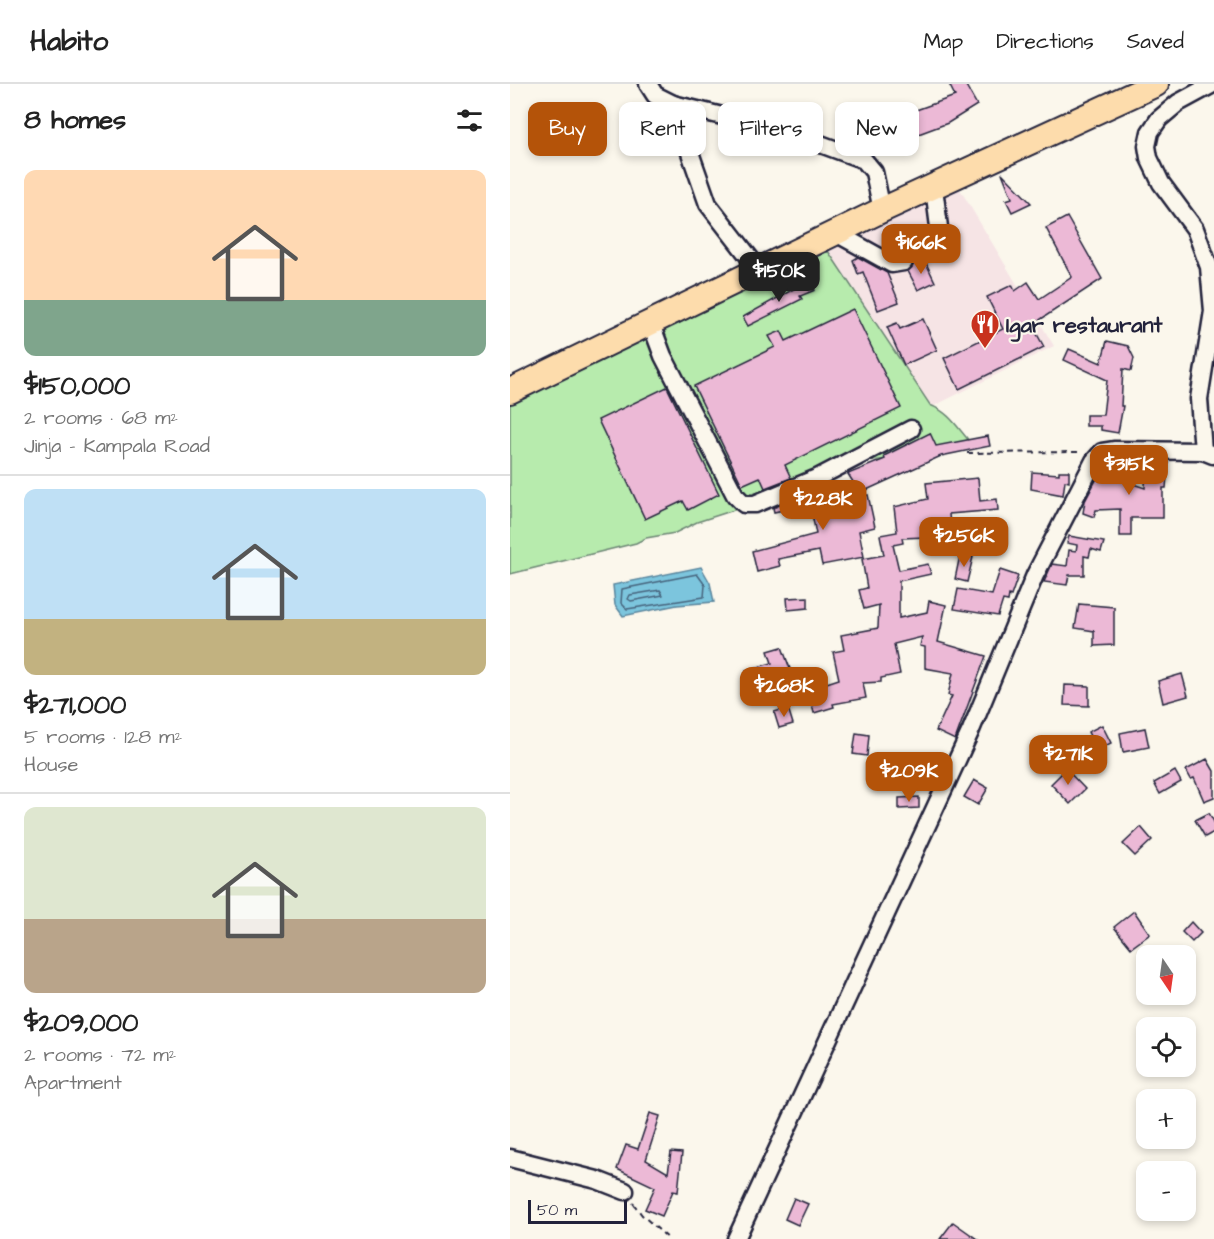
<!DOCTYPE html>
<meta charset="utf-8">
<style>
body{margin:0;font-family:"Architects Daughter",sans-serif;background:#f6f6f6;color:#222;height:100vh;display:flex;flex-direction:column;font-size:22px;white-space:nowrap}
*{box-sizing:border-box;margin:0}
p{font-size:20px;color:#767676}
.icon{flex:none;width:33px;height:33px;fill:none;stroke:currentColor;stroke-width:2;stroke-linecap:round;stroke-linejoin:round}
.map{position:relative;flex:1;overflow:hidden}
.side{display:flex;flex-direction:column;background:#fff;width:510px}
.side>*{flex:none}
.banner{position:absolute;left:18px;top:18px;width:570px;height:54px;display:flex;gap:12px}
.needle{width:39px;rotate:167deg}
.tools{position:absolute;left:626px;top:861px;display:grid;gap:12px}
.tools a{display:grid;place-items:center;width:60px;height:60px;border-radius:12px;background:#fff;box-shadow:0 3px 9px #0003;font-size:30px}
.scale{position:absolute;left:18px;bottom:15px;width:99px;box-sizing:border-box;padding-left:6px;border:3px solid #22223b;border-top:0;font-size:16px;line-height:21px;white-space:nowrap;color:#22223b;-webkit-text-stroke:4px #fbf7ec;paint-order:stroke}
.price{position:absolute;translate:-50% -51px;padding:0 14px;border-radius:12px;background:#b45309;color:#fff;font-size:20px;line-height:39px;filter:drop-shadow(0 2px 3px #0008)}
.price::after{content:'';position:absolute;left:50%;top:36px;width:18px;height:14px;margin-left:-9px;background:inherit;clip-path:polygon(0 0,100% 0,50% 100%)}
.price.active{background:#222;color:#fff}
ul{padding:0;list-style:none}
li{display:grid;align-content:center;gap:12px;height:318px;padding:0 24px}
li+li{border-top:2px solid #e0e0e0}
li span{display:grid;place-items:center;height:186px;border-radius:12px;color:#555}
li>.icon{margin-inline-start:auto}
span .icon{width:108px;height:108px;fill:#fffc;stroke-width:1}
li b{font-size:26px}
h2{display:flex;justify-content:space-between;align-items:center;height:72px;padding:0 24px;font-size:26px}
.tag{padding:0 21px;border-radius:12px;background:#fff;box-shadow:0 3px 9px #0003;font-size:21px;line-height:54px}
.tag.active{background:#b45309;color:#fff}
header{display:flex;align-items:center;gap:36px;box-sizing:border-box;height:84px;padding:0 30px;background:#fff;border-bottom:2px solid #e0e0e0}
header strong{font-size:28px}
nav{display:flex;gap:33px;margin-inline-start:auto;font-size:21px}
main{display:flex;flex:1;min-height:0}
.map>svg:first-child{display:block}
</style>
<header>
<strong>Habito</strong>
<nav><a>Map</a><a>Directions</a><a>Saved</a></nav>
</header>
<main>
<section class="side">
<h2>8 homes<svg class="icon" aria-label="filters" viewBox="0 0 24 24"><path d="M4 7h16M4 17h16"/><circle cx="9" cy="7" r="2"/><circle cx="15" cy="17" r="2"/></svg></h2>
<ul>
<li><span style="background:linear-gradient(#ffd9b3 70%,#7fa58c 0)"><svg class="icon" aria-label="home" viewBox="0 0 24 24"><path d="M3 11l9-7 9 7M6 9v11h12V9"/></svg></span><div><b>$150,000</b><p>2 rooms · 68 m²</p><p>Jinja - Kampala Road</p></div></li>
<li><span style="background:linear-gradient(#bfe0f5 70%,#c2b280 0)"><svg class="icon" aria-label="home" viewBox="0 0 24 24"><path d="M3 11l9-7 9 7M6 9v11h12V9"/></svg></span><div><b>$271,000</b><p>5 rooms · 128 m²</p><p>House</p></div></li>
<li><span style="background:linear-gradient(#dfe7d0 60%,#b9a48a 0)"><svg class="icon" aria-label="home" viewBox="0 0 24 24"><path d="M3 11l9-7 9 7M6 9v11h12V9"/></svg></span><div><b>$209,000</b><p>2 rooms · 72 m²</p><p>Apartment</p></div></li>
</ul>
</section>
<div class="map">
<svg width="704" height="1155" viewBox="0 0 704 1155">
<rect width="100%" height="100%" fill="#fbf7ec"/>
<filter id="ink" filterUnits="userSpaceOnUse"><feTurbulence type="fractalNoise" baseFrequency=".0167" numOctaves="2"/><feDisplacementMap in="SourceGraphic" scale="12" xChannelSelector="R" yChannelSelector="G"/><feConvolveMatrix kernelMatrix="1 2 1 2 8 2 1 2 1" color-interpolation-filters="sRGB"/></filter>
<g filter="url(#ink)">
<path fill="#f6e4e5" d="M448 102 544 262 420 324 318 167Z"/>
<path fill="#b7ebad" stroke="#6c8674" stroke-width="1.5" d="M318 167 420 321C443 330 449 348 466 364L354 378 249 418 187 438 165 449 136 454 126 459 0 490V319Z"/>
<path fill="#7cc5dd" stroke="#58849c" stroke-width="1.5" d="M191 483 200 499 204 518 167 521 113 532 105 521 103 501Z"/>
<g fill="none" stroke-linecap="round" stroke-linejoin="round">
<g stroke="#46637c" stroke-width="1.5">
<path d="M187 490 195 501 194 513 117 525 111 519 112 505Z"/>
<path d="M150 506 153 511 121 517 118 515 120 511Z"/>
</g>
</g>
<g fill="#ecb9d6" stroke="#22223b" stroke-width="1.5">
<path d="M439 0H455L467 21 438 39 403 52 395 30 445 12Z"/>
<path d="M492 89 521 119 502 128 496 116 502 114Z"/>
<path d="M557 133 592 195 522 241 534 263 449 305 434 274 493 245 477 213 502 201 505 207 518 198 529 215 562 193 536 144Z"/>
<path d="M348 173 377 189 389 218 368 226 353 188 348 190 343 176Z"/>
<path d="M404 177 416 179 425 198 408 206 398 187Z"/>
<path d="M300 196 305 206 290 212 292 215 238 242 233 233Z"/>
<path d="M343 225 391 324 275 381 281 394 255 404 250 393 232 401 184 302 265 263 259 252 271 247 276 257Z"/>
<path d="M413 235 427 266 394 281 377 243 387 239 390 245Z"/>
<path d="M597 257 618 262 624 274 621 287 613 285 611 322H613L608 349 591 346V342H576V331H593L597 296 554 276 559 265 591 279Z"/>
<path d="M157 303 209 410 178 426 173 417 135 435 88 336Z"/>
<path d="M420 349 426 362 478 352 480 362 431 372 350 409 338 390 375 375 374 372Z"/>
<path d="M636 378 658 379 656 404H653V434H621V452H610V425L586 426 584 433 573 429 575 417 592 385 612 389 611 396 635 404Z"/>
<path d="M549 387H559V398L555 397 553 411 521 405 522 388 549 390Z"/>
<path d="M468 394 470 417 487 415 488 426 439 430 441 452 392 454 393 459 383 461 389 486 418 480 421 490 389 497V534L417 528 419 517 436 521 428 558 476 572 445 656 426 647 442 612 438 611 443 589 415 584V563L410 562 412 553 384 560 390 590 371 594V598L353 599 356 614 323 620 324 623 304 629 298 605 329 595 323 568 334 566 331 551 368 544 369 521 354 525 349 506 357 504 352 475 374 471 370 451 387 448 384 423 418 415 416 399Z"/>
<path d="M315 401 320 419 358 411 365 443 349 447 354 473 312 481 309 467 268 475 270 482 247 488 242 467 306 450 300 420 264 428 263 424Z"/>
<path d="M559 452 594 458 591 468 581 465 579 473 574 472V491H559L557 501 534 498 542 480 557 482 559 466 566 467 567 461 557 459Z"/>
<path d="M450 471 463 473 457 498 445 495Z"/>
<path d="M490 486 508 492 501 512 499 511 498 517 493 516 488 532 444 525 448 505 482 511Z"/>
<path d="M298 513V524L278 526 277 514Z"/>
<path d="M569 520 604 523V561L584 562V547L565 544Z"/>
<path d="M272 563 286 601 260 608 257 595 240 600 236 586 262 579 258 567Z"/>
<path d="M672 590 678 612 653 619 648 597Z"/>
<path d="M555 601 579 602V622L554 621Z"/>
<path d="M278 624 283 640 269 644 264 628Z"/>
<path d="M592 641 601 659 587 666 578 648Z"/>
<path d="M635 644 639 663 613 668 610 649Z"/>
<path d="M346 649 359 651 357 672 343 670Z"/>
<path d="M697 675 704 687V713L694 717 684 694 681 695 676 686Z"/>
<path d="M374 681 387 682 385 706 372 705Z"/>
<path d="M556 685 575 705 560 720 541 700Z"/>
<path d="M665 687 671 698 650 710 644 699Z"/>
<path d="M464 696 478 704 468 721 454 713Z"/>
<path d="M409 713V724L389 725V714Z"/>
<path d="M699 729 704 738V748L695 753 685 736Z"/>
<path d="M631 743 642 756 625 772 613 760Z"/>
<path d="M624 827 640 850 621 864 604 843Z"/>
<path d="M681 838 691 849 682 858 672 848Z"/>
<path d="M140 1029 150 1032 136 1076 158 1089 161 1068 172 1069 168 1108 163 1107 152 1132 135 1125 145 1103 107 1085 116 1061 128 1065Z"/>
<path d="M284 1114 298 1120 288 1141 275 1135Z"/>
<path d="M443 1138 467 1155H430Z"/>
</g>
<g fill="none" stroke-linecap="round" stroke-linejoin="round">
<g stroke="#22223b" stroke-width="21">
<g id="minor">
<path d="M138 0 145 11 163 20 278 48 354 76 364 88 372 126"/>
<path d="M163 20 198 120 250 187"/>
<path d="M326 149 382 180 394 178"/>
<path d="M412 170 428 158 430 151 424 104"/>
<path d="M141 240 153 272 225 411 234 420H245L307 394 401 345"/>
<path d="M703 371 693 367 689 315 703 227 699 183 685 145 651 99 639 74 637 62 640 48 649 35 668 19 703 0"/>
<path d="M0 1074 87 1096 115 1107"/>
<path d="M226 1155 461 646 525 491 584 377 592 368 605 366 693 367"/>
</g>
</g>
<g stroke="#22223b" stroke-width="28">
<path id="highway" d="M0 307 372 126 646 0"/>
</g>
<g stroke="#22223b" stroke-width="2" stroke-dasharray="6 4.5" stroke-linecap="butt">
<path d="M457 369 571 368"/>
<path d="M123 1119 132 1131 159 1155"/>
</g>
<use href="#minor" stroke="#fbf7ec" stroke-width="16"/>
<use href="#highway" stroke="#fddcac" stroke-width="24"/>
</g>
</g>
<defs>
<g id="restaurant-pin" transform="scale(1.5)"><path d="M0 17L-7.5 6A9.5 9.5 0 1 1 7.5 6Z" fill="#c8321e" stroke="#fbf7ec"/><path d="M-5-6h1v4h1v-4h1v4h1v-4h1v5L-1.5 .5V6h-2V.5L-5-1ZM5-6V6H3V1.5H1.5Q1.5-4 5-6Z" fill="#fff"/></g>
</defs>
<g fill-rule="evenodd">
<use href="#restaurant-pin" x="475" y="240"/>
</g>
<g text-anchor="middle" stroke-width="4.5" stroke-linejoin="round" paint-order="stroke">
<g font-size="22" font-weight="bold" fill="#22223b" stroke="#fbf7ec" text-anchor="start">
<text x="496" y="248">Igar restaurant</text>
</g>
</g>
</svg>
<div class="tools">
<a><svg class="needle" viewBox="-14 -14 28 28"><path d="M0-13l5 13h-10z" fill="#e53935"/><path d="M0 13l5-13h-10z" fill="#767676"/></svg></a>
<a><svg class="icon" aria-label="locate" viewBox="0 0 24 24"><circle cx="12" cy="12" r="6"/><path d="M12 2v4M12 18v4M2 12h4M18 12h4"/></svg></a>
<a>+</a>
<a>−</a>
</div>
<div class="scale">50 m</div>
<b class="price" style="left:411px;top:191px">$166K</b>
<b class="price active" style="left:269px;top:219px">$150K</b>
<b class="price" style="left:619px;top:412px">$315K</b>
<b class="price" style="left:313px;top:447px">$228K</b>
<b class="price" style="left:454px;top:484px">$256K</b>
<b class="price" style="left:274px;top:634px">$268K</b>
<b class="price" style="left:558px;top:702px">$271K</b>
<b class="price" style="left:399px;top:719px">$209K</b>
<div class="banner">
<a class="tag active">Buy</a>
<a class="tag">Rent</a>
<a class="tag">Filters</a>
<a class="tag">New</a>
</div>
</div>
</main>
